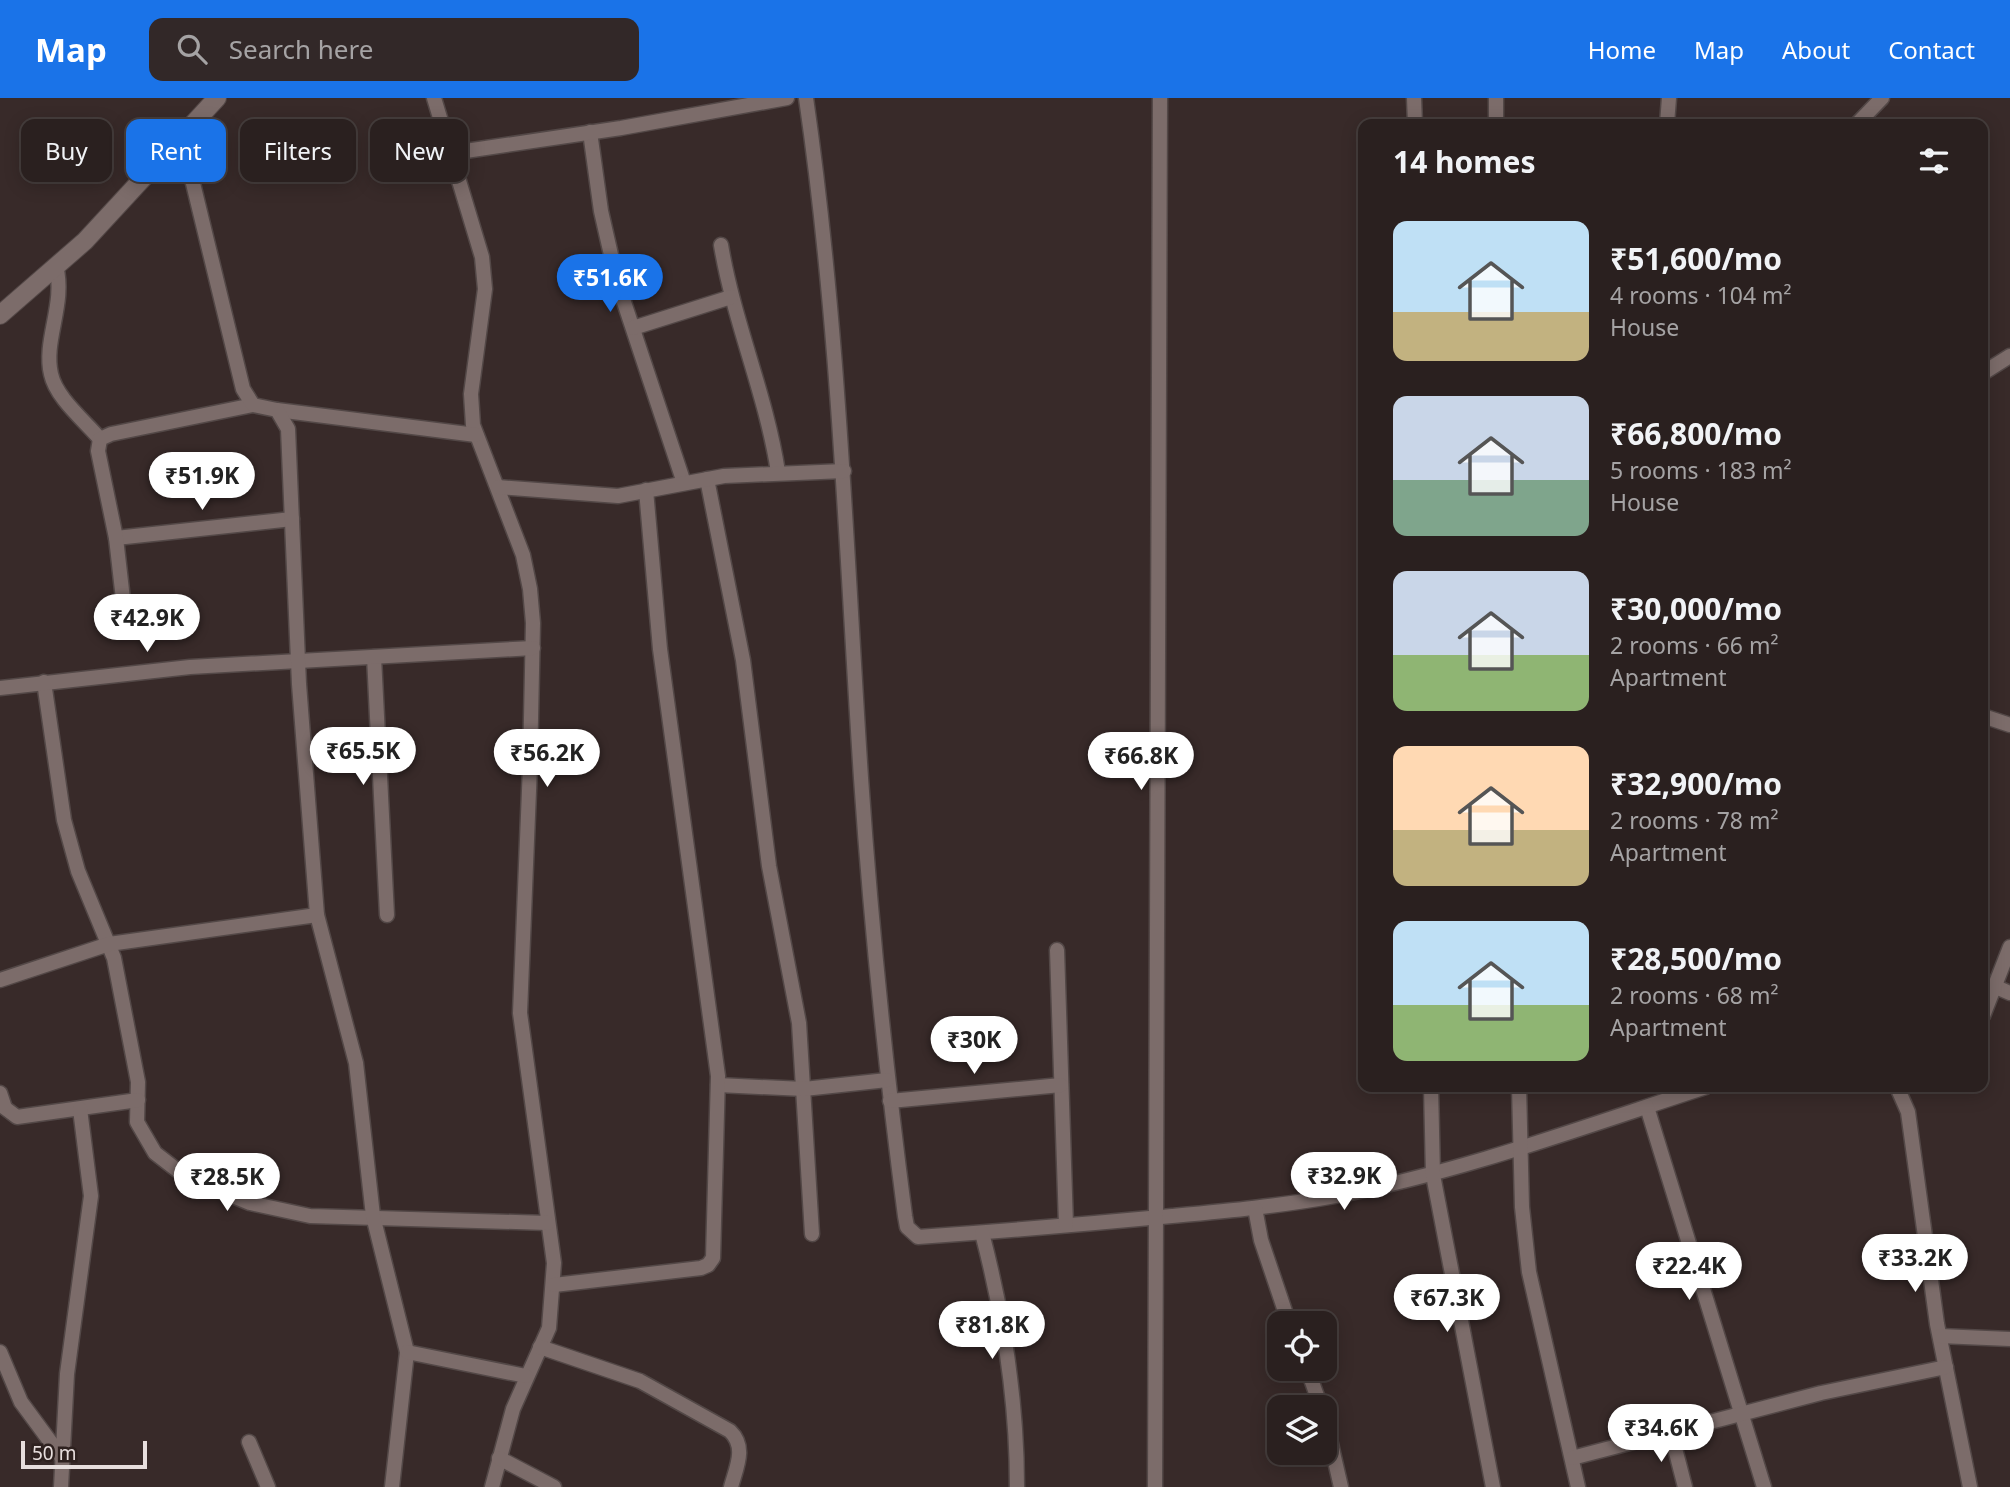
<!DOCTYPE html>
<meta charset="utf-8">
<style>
body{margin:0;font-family:"Noto Sans",sans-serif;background:#322828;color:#f1f3f6;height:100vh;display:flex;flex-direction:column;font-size:26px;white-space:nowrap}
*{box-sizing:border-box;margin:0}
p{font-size:23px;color:#a5a3a4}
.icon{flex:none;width:38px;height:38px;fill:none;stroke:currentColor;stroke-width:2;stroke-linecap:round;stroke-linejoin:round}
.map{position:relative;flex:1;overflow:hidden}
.panel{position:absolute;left:1358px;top:21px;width:630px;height:973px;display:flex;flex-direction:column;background:#2a201f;border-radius:14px;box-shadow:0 4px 18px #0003,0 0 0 2px #463e3d}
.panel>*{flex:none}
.banner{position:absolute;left:21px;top:21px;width:665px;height:63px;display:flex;gap:14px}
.buttons{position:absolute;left:1267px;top:1213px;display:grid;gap:14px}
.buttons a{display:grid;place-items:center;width:70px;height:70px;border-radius:14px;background:#2a201f;box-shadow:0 4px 18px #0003,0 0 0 2px #463e3d;font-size:35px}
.scale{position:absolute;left:21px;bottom:18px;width:126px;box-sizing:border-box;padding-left:7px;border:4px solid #e7dedd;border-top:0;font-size:19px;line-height:24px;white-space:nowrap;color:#e7dedd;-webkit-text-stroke:5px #2e211f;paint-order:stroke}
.price{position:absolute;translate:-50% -60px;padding:0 16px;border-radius:24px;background:#fff;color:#222;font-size:23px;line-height:46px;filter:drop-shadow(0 2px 4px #0008)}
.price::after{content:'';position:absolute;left:50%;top:42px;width:21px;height:16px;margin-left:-10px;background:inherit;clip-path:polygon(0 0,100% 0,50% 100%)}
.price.selected{background:#1a73e8;color:#fff}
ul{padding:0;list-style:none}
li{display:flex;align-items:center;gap:21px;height:175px;padding:0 35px}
li span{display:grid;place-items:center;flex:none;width:196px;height:140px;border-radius:14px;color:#555}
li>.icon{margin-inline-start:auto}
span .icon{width:84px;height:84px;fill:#fffc;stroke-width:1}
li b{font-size:30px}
h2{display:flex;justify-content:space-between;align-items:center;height:84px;padding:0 35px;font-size:30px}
.pill{padding:0 24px;border-radius:14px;background:#2a201f;box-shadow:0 4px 18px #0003,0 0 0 2px #463e3d;font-size:24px;line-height:63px}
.pill.selected{background:#1a73e8;color:#fff}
header{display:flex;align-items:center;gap:42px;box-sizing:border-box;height:98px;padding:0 35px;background:#1a73e8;color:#fff}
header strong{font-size:33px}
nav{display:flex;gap:38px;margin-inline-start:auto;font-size:24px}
.search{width:490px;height:63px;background:#322828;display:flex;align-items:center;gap:18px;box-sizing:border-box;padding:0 24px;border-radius:14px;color:#a5a3a4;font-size:26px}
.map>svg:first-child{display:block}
</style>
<header>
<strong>Map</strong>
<div class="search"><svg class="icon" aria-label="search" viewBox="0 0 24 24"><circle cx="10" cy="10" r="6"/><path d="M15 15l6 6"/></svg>Search here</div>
<nav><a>Home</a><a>Map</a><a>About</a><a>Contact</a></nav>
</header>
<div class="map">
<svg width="2010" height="1389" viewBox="0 0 2010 1389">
<rect width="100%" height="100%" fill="#382a29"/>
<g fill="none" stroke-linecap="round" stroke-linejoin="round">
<g stroke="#534847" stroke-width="17">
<g id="minor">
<path d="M434 0 482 159 485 191 471 296 473 327 523 457 530 491 533 525 530 668 520 915 554 1165 549 1230 513 1311 492 1389"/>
<path d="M806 0C839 227 846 452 861 680 871 827 886 973 905 1118L907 1129 918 1139C1003 1133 1087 1126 1172 1118 1226 1113 1281 1108 1335 1098 1462 1074 1583 1029 1706 989"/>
<path d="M1414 0 1415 26"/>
<path d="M1496 0V26"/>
<path d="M1667 26 1669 0"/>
<path d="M1857 26 1882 0"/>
<path d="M590 34 601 113 617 183 684 385"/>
<path d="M452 55 621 30 787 0"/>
<path d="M721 147C734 225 766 296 778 374"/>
<path d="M56 168C66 206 43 242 51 276 56 300 85 323 100 341"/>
<path d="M633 230 731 199"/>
<path d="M1983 275 2010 258"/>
<path d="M277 312 476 337"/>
<path d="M707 381 743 562 769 768 799 925 812 1136"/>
<path d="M498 389 618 398 724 378 844 373"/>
<path d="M116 440 292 421"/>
<path d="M124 510 116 440 98 353 100 341 111 336 253 307"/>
<path d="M374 559 387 817"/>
<path d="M44 584 64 722 78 773 114 860 138 984 137 1024 155 1055 186 1079 250 1105 310 1118 548 1125"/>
<path d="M0 590 190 569 533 550"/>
<path d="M1983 618 2010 627"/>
<path d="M317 817 356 965 373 1118 407 1254 392 1389"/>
<path d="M1057 852 1066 1127"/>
<path d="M0 882 109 846 317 817 299 586 288 331 277 312 253 307 243 291 182 40"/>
<path d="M1996 889 2010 895"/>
<path d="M1983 918 2010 849"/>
<path d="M718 987 804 991 887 982"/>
<path d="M1431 989 1433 1077 1493 1389"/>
<path d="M1519 989 1522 1109 1529 1174 1578 1389"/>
<path d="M1897 989 1908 1014 1937 1226 1970 1389"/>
<path d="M0 995 5 1010 17 1019 138 1002"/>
<path d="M890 1003 1061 987"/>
<path d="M1647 1009 1764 1389"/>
<path d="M1255 1110 1261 1142 1289 1225"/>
<path d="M982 1135C1004 1219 1017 1301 1017 1389"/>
<path d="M554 1187 701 1170 708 1167 713 1160 718 978 660 551 646 392"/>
<path d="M1940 1238 2010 1241"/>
<path d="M540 1249 640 1283 730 1333C747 1349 736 1370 731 1389"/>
<path d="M0 1254 21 1304 63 1361"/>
<path d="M407 1254 526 1278"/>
<path d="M1307 1270 1321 1309"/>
<path d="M1325 1320 1341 1389"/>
<path d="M1671 1335 1685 1389"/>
<path d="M249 1344 268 1389"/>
<path d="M499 1360 554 1389"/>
<path d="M1572 1360 1821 1295 1946 1269"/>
<path d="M61 1389 67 1276 91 1098 80 1011"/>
<path d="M1155 1389 1160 0"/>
</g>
</g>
<g stroke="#534847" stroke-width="20">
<path id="tertiary" d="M0 217 85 143 217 0"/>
</g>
<use href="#minor" stroke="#7c6c6a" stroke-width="14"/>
<use href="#tertiary" stroke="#7c6c6a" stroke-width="18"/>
</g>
</svg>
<div class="buttons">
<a><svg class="icon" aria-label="locate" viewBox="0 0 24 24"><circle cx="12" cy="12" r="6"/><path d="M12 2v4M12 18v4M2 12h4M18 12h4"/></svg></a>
<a><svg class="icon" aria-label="layers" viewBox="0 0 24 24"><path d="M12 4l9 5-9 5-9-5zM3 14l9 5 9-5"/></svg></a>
</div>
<div class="scale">50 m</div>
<b class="price selected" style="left:610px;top:216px">₹51.6K</b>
<b class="price" style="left:202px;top:414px">₹51.9K</b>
<b class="price" style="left:147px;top:556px">₹42.9K</b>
<b class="price" style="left:363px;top:689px">₹65.5K</b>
<b class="price" style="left:547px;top:691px">₹56.2K</b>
<b class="price" style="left:1141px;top:694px">₹66.8K</b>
<b class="price" style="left:974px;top:978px">₹30K</b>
<b class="price" style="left:1344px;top:1114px">₹32.9K</b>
<b class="price" style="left:227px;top:1115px">₹28.5K</b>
<b class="price" style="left:1915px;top:1196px">₹33.2K</b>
<b class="price" style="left:1689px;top:1204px">₹22.4K</b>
<b class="price" style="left:1447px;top:1236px">₹67.3K</b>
<b class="price" style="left:992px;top:1263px">₹81.8K</b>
<b class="price" style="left:1661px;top:1366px">₹34.6K</b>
<div class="banner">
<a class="pill">Buy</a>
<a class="pill selected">Rent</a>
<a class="pill">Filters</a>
<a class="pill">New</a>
</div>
<section class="panel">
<h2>14 homes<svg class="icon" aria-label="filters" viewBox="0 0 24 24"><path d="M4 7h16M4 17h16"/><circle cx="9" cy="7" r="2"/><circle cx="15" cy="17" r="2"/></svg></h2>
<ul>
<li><span style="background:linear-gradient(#bfe0f5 65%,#c2b280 0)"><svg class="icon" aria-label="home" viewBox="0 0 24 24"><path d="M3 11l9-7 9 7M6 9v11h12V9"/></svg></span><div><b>₹51,600/mo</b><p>4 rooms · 104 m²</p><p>House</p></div></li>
<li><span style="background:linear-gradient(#c9d6e8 60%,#7fa58c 0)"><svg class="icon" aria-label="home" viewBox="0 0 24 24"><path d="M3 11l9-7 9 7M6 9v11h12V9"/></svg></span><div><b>₹66,800/mo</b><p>5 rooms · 183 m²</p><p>House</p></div></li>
<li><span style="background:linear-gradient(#c9d6e8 60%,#8fb573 0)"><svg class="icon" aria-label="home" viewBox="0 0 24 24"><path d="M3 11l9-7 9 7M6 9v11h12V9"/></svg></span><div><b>₹30,000/mo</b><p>2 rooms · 66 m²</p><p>Apartment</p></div></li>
<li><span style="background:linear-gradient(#ffd9b3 60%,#c2b280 0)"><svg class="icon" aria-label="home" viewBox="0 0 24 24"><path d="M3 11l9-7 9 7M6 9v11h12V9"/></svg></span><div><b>₹32,900/mo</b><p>2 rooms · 78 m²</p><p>Apartment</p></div></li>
<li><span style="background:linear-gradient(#bfe0f5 60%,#8fb573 0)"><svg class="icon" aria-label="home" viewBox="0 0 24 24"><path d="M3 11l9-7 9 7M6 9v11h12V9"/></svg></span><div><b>₹28,500/mo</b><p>2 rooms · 68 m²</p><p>Apartment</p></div></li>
</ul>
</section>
</div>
